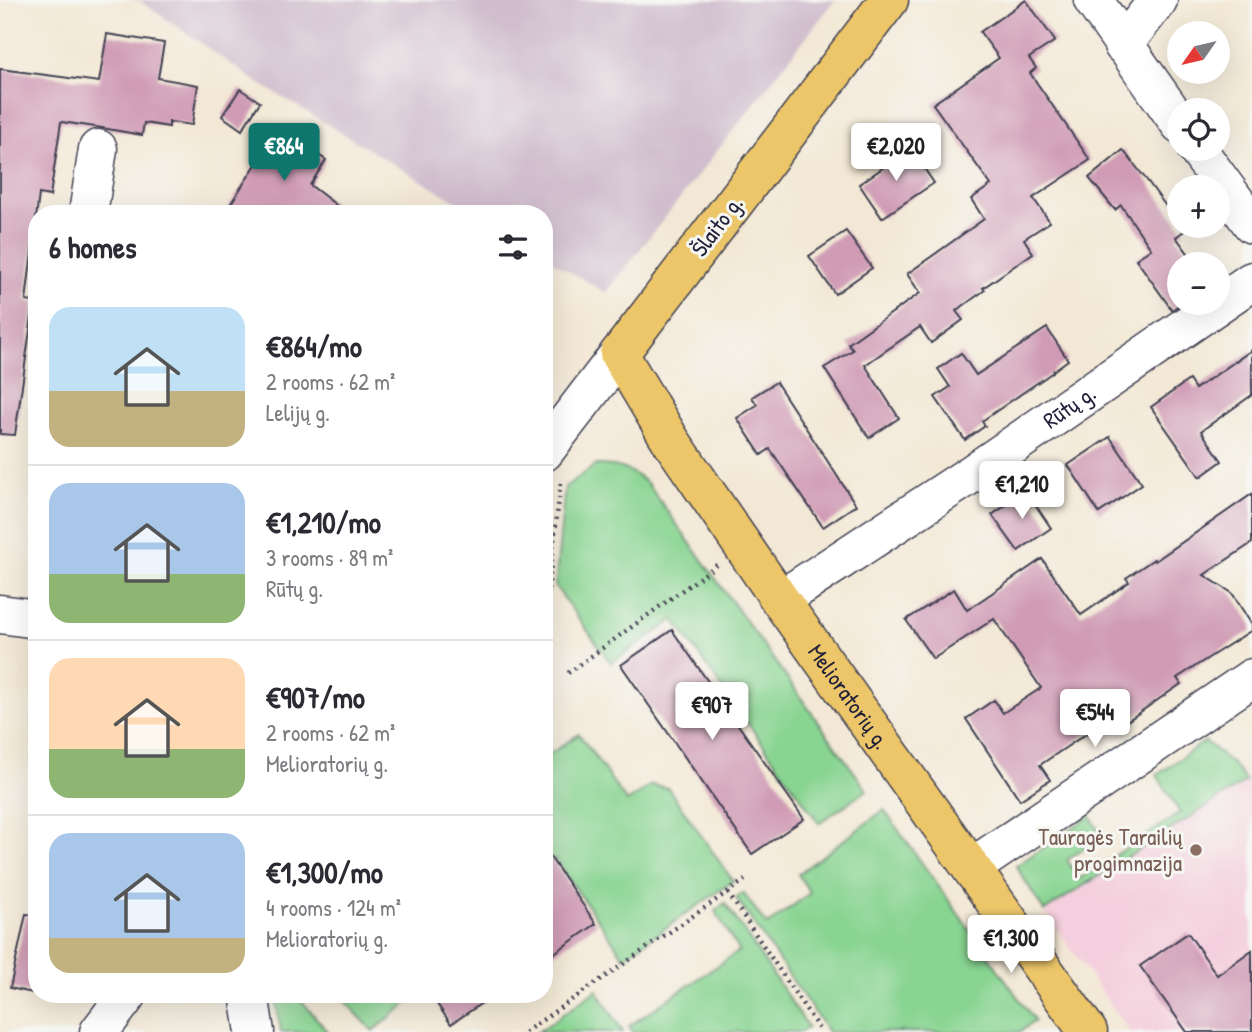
<!DOCTYPE html>
<meta charset="utf-8">
<style>
body{margin:0;font-family:"Patrick Hand",sans-serif;background:#f2f2f3;color:#2b2b33;height:100vh;display:flex;flex-direction:column;font-size:26px;white-space:nowrap}
*{box-sizing:border-box;margin:0}
p{font-size:23px;color:#7c7c81}
.icon{flex:none;width:38px;height:38px;fill:none;stroke:currentColor;stroke-width:2;stroke-linecap:round;stroke-linejoin:round}
.map{position:relative;flex:1;overflow:hidden}
.drawer{position:absolute;left:28px;top:205px;width:525px;height:798px;display:flex;flex-direction:column;background:#fff;border-radius:28px;box-shadow:0 7px 28px #0002}
.drawer>*{flex:none}
.needle{width:46px;rotate:236deg}
.buttons{position:absolute;left:1167px;top:21px;display:grid;gap:14px}
.buttons a{display:grid;place-items:center;width:63px;height:63px;border-radius:50%;background:#fff;box-shadow:0 7px 28px #0002;font-size:35px}
.price{position:absolute;translate:-50% -60px;padding:0 16px;border-radius:7px;background:#fff;color:#222;font-size:23px;line-height:46px;filter:drop-shadow(0 2px 4px #0008)}
.price::after{content:'';position:absolute;left:50%;top:42px;width:21px;height:16px;margin-left:-10px;background:inherit;clip-path:polygon(0 0,100% 0,50% 100%)}
.price.active{background:#0f766e;color:#fff}
ul{padding:0;list-style:none}
li{display:flex;align-items:center;gap:21px;height:175px;padding:0 21px}
li+li{border-top:2px solid #e1e1e2}
li span{display:grid;place-items:center;flex:none;width:196px;height:140px;border-radius:21px;color:#555}
li>.icon{margin-inline-start:auto}
span .icon{width:84px;height:84px;fill:#fffc;stroke-width:1}
li b{font-size:30px}
h2{display:flex;justify-content:space-between;align-items:center;height:84px;padding:0 21px;font-size:30px}
.map>svg:first-child{display:block}
</style>
<div class="map">
<svg width="1252" height="1032" viewBox="0 0 1252 1032">
<rect width="100%" height="100%" fill="#f6f6f2"/>
<filter id="ink" filterUnits="userSpaceOnUse"><feTurbulence type="fractalNoise" baseFrequency=".0143" numOctaves="2"/><feDisplacementMap in="SourceGraphic" scale="14" xChannelSelector="R" yChannelSelector="G"/><feConvolveMatrix kernelMatrix="1 2 1 2 8 2 1 2 1" color-interpolation-filters="sRGB"/></filter>
<filter id="wash" filterUnits="userSpaceOnUse"><feTurbulence type="fractalNoise" baseFrequency=".00686" numOctaves="4" result="noise"/><feDisplacementMap in="SourceGraphic" scale="28" xChannelSelector="R" yChannelSelector="G"/><feGaussianBlur stdDeviation="1.57" result="paint"/><feColorMatrix in="noise" values="0 0 0 0 0 0 0 0 0 0 0 0 0 0 0 0 0 1.4 0 .05"/><feComposite in="paint" operator="in"/></filter>
<g filter="url(#wash)">
<rect width="100%" height="100%" fill="#f3e8d5"/>
<path fill="#f4cfdd" d="M1246 781 1252 789V1032H1130L1044 911Z"/>
<path fill="#d0bdcd" d="M127 0H835L606 293 544 256V214L475 213 257 82 140 1Z"/>
<g fill="#88d491" stroke="#557b66" stroke-width="2">
<path d="M596 465C619 465 629 469 647 483L867 790 819 823 674 620 611 663 555 586 565 487Z"/>
<path d="M579 734 627 802 651 785 668 788 733 881 624 957 555 859 544 865V758Z"/>
<path d="M1205 741 1233 765 1246 781 1044 911 1016 866 1090 816 1102 836 1067 860 1079 879 1180 813 1157 775Z"/>
<path d="M884 810 1035 1021 1019 1032H828L736 898 743 893 767 925 810 893 798 874Z"/>
<path d="M725 903 808 1027 801 1032H633L629 1026 739 951 715 911Z"/>
<path d="M597 990 623 1032H538Z"/>
<path d="M275 994H296L328 1032H281Z"/>
<path d="M338 994H419L373 1031Z"/>
</g>
<g id="blocks">
<g fill="#d09cb5">
<path d="M1026 0 1055 41 1029 58 1036 68 1030 73 1090 160 1033 198 1050 222 1024 239 1033 253 983 288 985 290 956 311 963 320 931 343 920 327 865 365 899 418 869 438 824 368 853 350 848 344 920 293 907 274 984 219 971 199 991 185 933 104 999 58 980 32Z"/>
<path d="M107 34 164 43 158 78 198 85 192 125 169 122V127L144 123 142 135 102 128 61 122 50 196 39 194 26 301 34 302 15 435 0 434V69L99 82Z"/>
<path d="M240 89 260 102 242 130 222 116Z"/>
<path d="M279 129 326 160 310 185 348 214H224Z"/>
<path d="M911 149 934 183 882 218 859 184Z"/>
<path d="M1123 150 1149 183 1184 231 1176 237 1196 264H1180V304L1172 310 1136 259 1151 249 1121 205 1115 210 1089 178Z"/>
<path d="M846 231 872 268 835 294 809 256Z"/>
<path d="M1047 328 1068 360 1053 371V372L982 421 985 426 965 440 935 397 950 387 938 369 961 353 976 375Z"/>
<path d="M1252 350V395L1201 431 1222 461 1200 477 1151 407 1189 380 1195 389Z"/>
<path d="M776 382 856 505 823 527 770 449 761 455 737 418 757 405 752 397Z"/>
<path d="M1110 437 1142 484 1099 513 1068 465Z"/>
<path d="M1026 491 1051 528 1018 551 992 515Z"/>
<path d="M1252 494V543L1204 575 1232 593 1252 625V630L1177 678 1181 684 1124 723 1117 713 1040 765 1050 780 1020 800 966 719 994 700 1003 713 1041 688 994 619 933 659 906 620 954 589 967 610 1042 559 1081 615 1129 582 1126 578 1154 559 1155 561Z"/>
<path d="M672 630 804 819 752 854 621 665Z"/>
<path d="M544 848 596 924 544 960Z"/>
<path d="M26 914 37 915V994L10 988Z"/>
<path d="M1188 933 1217 975 1252 950V1032H1187L1140 966Z"/>
<path d="M430 994H495L451 1024Z"/>
</g>
</g>
</g>
<g filter="url(#ink)">
<use href="#blocks" fill-opacity="0" stroke="#414052" stroke-width="2"/>
<g fill="none" stroke-linecap="round" stroke-linejoin="round">
<g stroke="#414052" stroke-width="41">
<g id="minor">
<path d="M1093 0 1180 124"/>
<path d="M1123 45 1158 0"/>
<path d="M1197 149 1252 224"/>
<path d="M88 214 98 149"/>
<path d="M544 452 619 354"/>
<path id="s1" d="M780 600 973 473 1252 281"/>
<path d="M0 614 37 619"/>
<path d="M971 868 1252 678"/>
<path d="M249 994 255 1032"/>
<path d="M99 1032 128 994"/>
</g>
</g>
<g stroke="#414052" stroke-width="41">
<g id="major">
<path id="s2" d="M889 0 619 354 671 441 780 600 1088 1032"/>
</g>
</g>
<g stroke="#414052" stroke-width="4.5" stroke-dasharray="2 5" stroke-linecap="butt">
<path d="M544 624 561 482"/>
<path d="M568 673 717 565"/>
<path d="M728 893 821 1032"/>
<path d="M525 1032 745 880"/>
</g>
<use href="#minor" stroke="#fff" stroke-width="38"/>
<use href="#major" stroke="#ecc669" stroke-width="38"/>
</g>
</g>
<circle fill="#8d6e63" stroke="#f6f6f2" stroke-width="2.5" cx="1196" cy="850" r="7"/>
<g text-anchor="middle" stroke-width="6" stroke-linejoin="round" paint-order="stroke">
<g font-size="23" fill="#22223b" stroke="#f6f6f2">
<text transform="translate(717 226) rotate(-53)" y="8">Šlaito g.</text>
<text dy="8" stroke="none"><textPath href="#s1" startOffset="348">Rūtų g.</textPath></text>
<text dy="8" stroke="none"><textPath href="#s2" startOffset="858">Melioratorių g.</textPath></text>
</g>
<g font-size="23" fill="#785e54" stroke="#f6f6f2" text-anchor="end">
<text x="1182" y="845">Tauragės Tarailių<tspan x="1182" dy="26">progimnazija</tspan></text>
</g>
</g>
</svg>
<div class="buttons">
<a><svg class="needle" viewBox="-14 -14 28 28"><path d="M0-13l5 13h-10z" fill="#e53935"/><path d="M0 13l5-13h-10z" fill="#7c7c81"/></svg></a>
<a><svg class="icon" aria-label="locate" viewBox="0 0 24 24"><circle cx="12" cy="12" r="6"/><path d="M12 2v4M12 18v4M2 12h4M18 12h4"/></svg></a>
<a>+</a>
<a>−</a>
</div>
<b class="price active" style="left:284px;top:183px">€864</b>
<b class="price" style="left:896px;top:183px">€2,020</b>
<b class="price" style="left:1022px;top:521px">€1,210</b>
<b class="price" style="left:712px;top:742px">€907</b>
<b class="price" style="left:1095px;top:749px">€544</b>
<b class="price" style="left:1011px;top:975px">€1,300</b>
<section class="drawer">
<h2>6 homes<svg class="icon" aria-label="filters" viewBox="0 0 24 24"><path d="M4 7h16M4 17h16"/><circle cx="9" cy="7" r="2"/><circle cx="15" cy="17" r="2"/></svg></h2>
<ul>
<li><span style="background:linear-gradient(#bfe0f5 60%,#c2b280 0)"><svg class="icon" aria-label="home" viewBox="0 0 24 24"><path d="M3 11l9-7 9 7M6 9v11h12V9"/></svg></span><div><b>€864/mo</b><p>2 rooms · 62 m²</p><p>Lelijų g.</p></div></li>
<li><span style="background:linear-gradient(#a9c7e8 65%,#8fb573 0)"><svg class="icon" aria-label="home" viewBox="0 0 24 24"><path d="M3 11l9-7 9 7M6 9v11h12V9"/></svg></span><div><b>€1,210/mo</b><p>3 rooms · 89 m²</p><p>Rūtų g.</p></div></li>
<li><span style="background:linear-gradient(#ffd9b3 65%,#8fb573 0)"><svg class="icon" aria-label="home" viewBox="0 0 24 24"><path d="M3 11l9-7 9 7M6 9v11h12V9"/></svg></span><div><b>€907/mo</b><p>2 rooms · 62 m²</p><p>Melioratorių g.</p></div></li>
<li><span style="background:linear-gradient(#a9c7e8 75%,#c2b280 0)"><svg class="icon" aria-label="home" viewBox="0 0 24 24"><path d="M3 11l9-7 9 7M6 9v11h12V9"/></svg></span><div><b>€1,300/mo</b><p>4 rooms · 124 m²</p><p>Melioratorių g.</p></div></li>
</ul>
</section>
</div>
